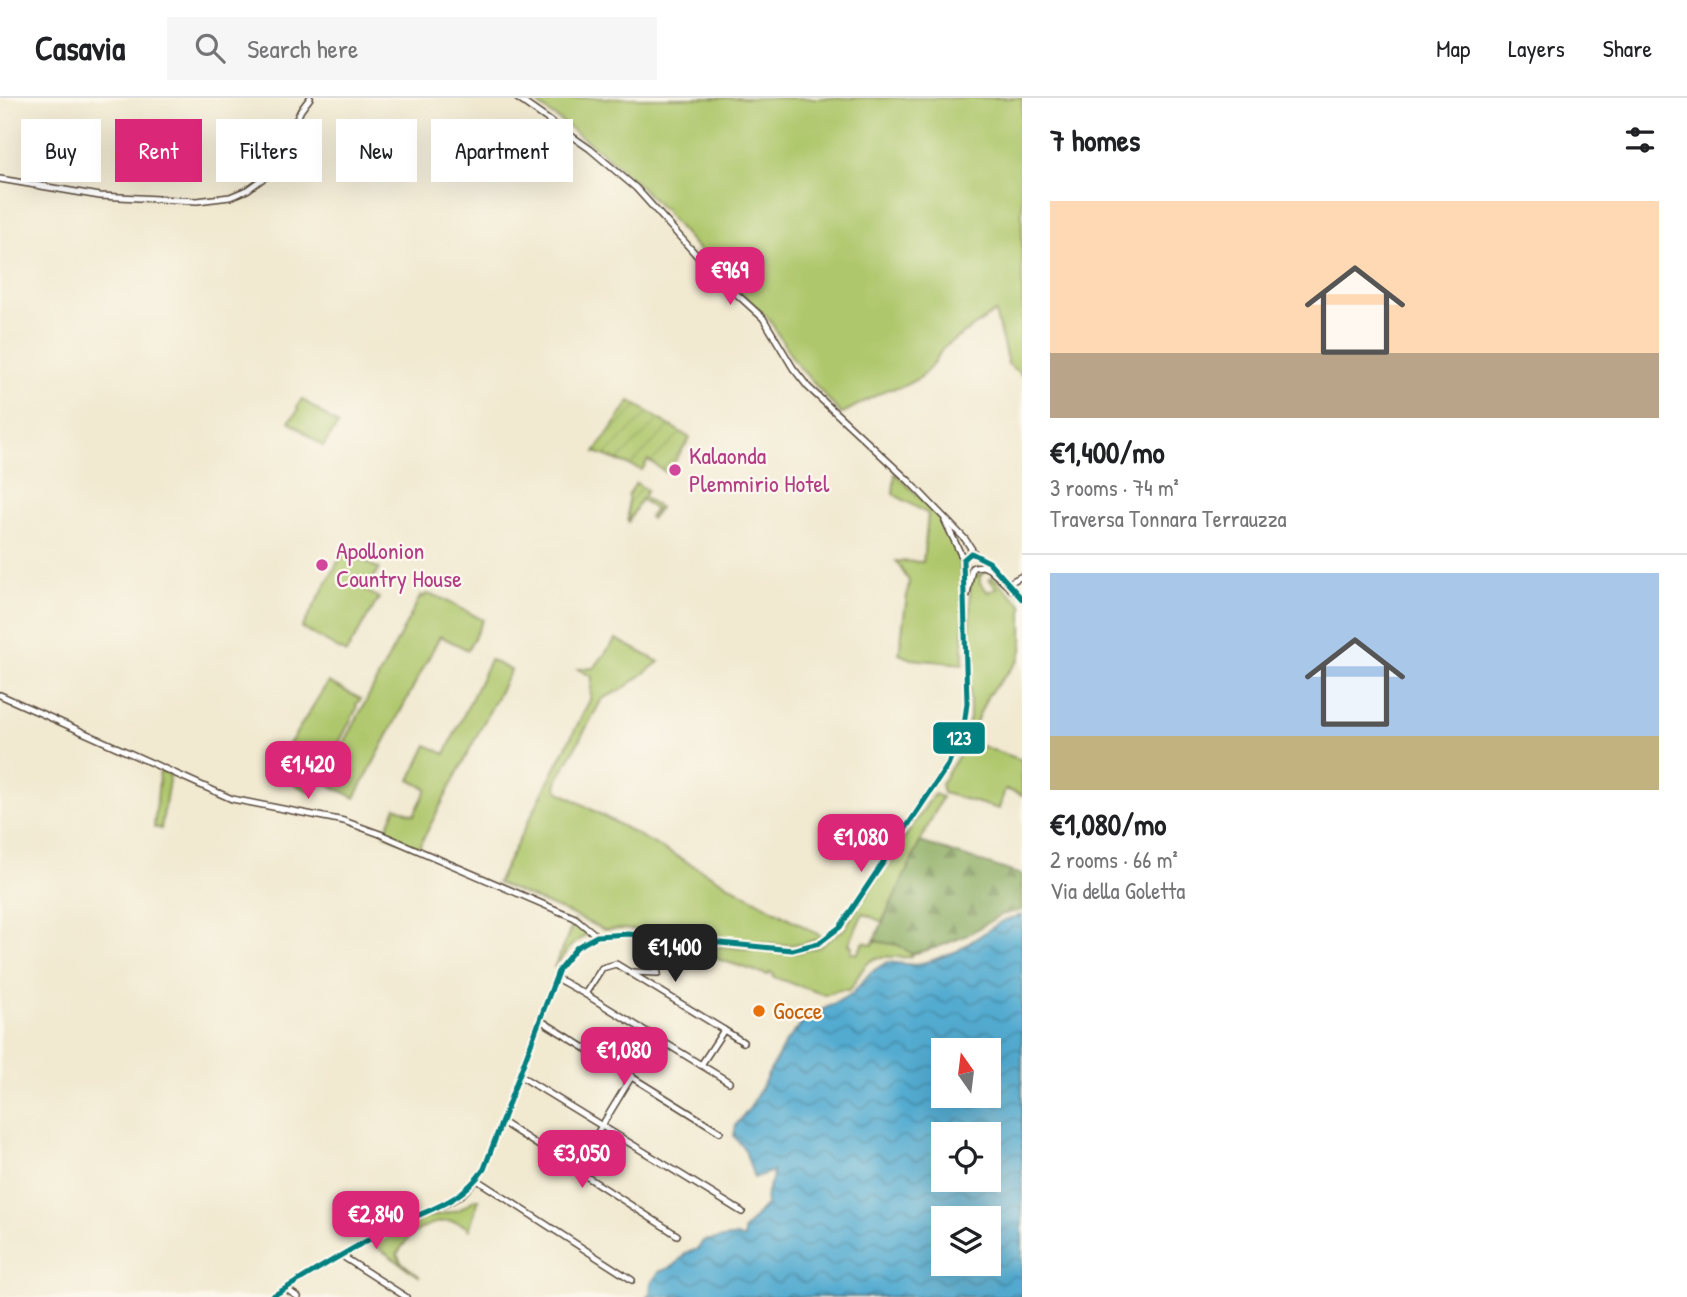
<!DOCTYPE html>
<meta charset="utf-8">
<style>
body{margin:0;font-family:"Patrick Hand",sans-serif;background:#f6f6f6;color:#202124;height:100vh;display:flex;flex-direction:column;font-size:26px;white-space:nowrap}
*{box-sizing:border-box;margin:0}
p{font-size:23px;color:#757577}
.icon{flex:none;width:38px;height:38px;fill:none;stroke:currentColor;stroke-width:2;stroke-linecap:round;stroke-linejoin:round}
.map{position:relative;flex:1;overflow:hidden}
.details{display:flex;flex-direction:column;background:#fff;width:665px}
.details>*{flex:none}
.banner{position:absolute;left:21px;top:21px;width:665px;height:63px;display:flex;gap:14px}
.needle{width:46px;rotate:346deg}
.buttons{position:absolute;left:931px;top:940px;display:grid;gap:14px}
.buttons a{display:grid;place-items:center;width:70px;height:70px;border-radius:0px;background:#fff;box-shadow:0 7px 28px #0002;font-size:35px}
.price{position:absolute;translate:-50% -60px;padding:0 16px;border-radius:14px;background:#db2777;color:#fff;font-size:23px;line-height:46px;filter:drop-shadow(0 2px 4px #0008)}
.price::after{content:'';position:absolute;left:50%;top:42px;width:21px;height:16px;margin-left:-10px;background:inherit;clip-path:polygon(0 0,100% 0,50% 100%)}
.price.current{background:#222;color:#fff}
ul{padding:0;list-style:none}
li{display:grid;align-content:center;gap:14px;height:371px;padding:0 28px}
li+li{border-top:2px solid #e0e0e0}
li span{display:grid;place-items:center;height:217px;border-radius:0px;color:#555}
li>.icon{margin-inline-start:auto}
span .icon{width:126px;height:126px;fill:#fffc;stroke-width:1}
li b{font-size:30px}
h2{display:flex;justify-content:space-between;align-items:center;height:84px;padding:0 28px;font-size:30px}
.chip{padding:0 24px;border-radius:0px;background:#fff;box-shadow:0 7px 28px #0002;font-size:24px;line-height:63px}
.chip.current{background:#db2777;color:#fff}
header{display:flex;align-items:center;gap:42px;box-sizing:border-box;height:98px;padding:0 35px;background:#fff;border-bottom:2px solid #e0e0e0}
header strong{font-size:33px}
nav{display:flex;gap:38px;margin-inline-start:auto;font-size:24px}
.search{width:490px;height:63px;background:#f6f6f6;display:flex;align-items:center;gap:18px;box-sizing:border-box;padding:0 24px;border-radius:0px;color:#757577;font-size:26px}
main{display:flex;flex:1;min-height:0}
.map>svg:first-child{display:block}
</style>
<header>
<strong>Casavia</strong>
<div class="search"><svg class="icon" aria-label="search" viewBox="0 0 24 24"><circle cx="10" cy="10" r="6"/><path d="M15 15l6 6"/></svg>Search here</div>
<nav><a>Map</a><a>Layers</a><a>Share</a></nav>
</header>
<main>
<div class="map">
<svg width="1022" height="1199" viewBox="0 0 1022 1199">
<defs>
<pattern id="forest-firs" width="22" height="20" patternUnits="userSpaceOnUse" patternTransform="scale(1.75)"><rect width="22" height="20" fill="#8bac60"/><path d="M5 1l3.5 6h-7zM16 11l3.5 6h-7z" fill="#738c4f"/></pattern>
<pattern id="garden-furrows" width="10" height="10" patternUnits="userSpaceOnUse" patternTransform="scale(1.75)"><rect width="10" height="10" fill="#afc76c"/><path d="M-1 1l2-2M0 10L10 0M9 11l2-2" fill="none" stroke="#97ab5d"/></pattern>
<pattern id="water-waves" width="16" height="10" patternUnits="userSpaceOnUse" patternTransform="scale(1.75)"><rect width="16" height="10" fill="#53abd0"/><path d="M0 5q4-4 8 0t8 0" fill="none" stroke="#468ba8"/></pattern>
</defs>
<rect width="100%" height="100%" fill="#fbf7ec"/>
<filter id="ink" filterUnits="userSpaceOnUse"><feTurbulence type="fractalNoise" baseFrequency=".0143" numOctaves="2"/><feDisplacementMap in="SourceGraphic" scale="14" xChannelSelector="R" yChannelSelector="G"/><feConvolveMatrix kernelMatrix="1 2 1 2 8 2 1 2 1" color-interpolation-filters="sRGB"/></filter>
<filter id="wash" filterUnits="userSpaceOnUse"><feTurbulence type="fractalNoise" baseFrequency=".00686" numOctaves="4" result="noise"/><feDisplacementMap in="SourceGraphic" scale="28" xChannelSelector="R" yChannelSelector="G"/><feGaussianBlur stdDeviation="1.57" result="paint"/><feColorMatrix in="noise" values="0 0 0 0 0 0 0 0 0 0 0 0 0 0 0 0 0 1.4 0 .05"/><feComposite in="paint" operator="in"/></filter>
<g filter="url(#wash)">
<rect width="100%" height="100%" fill="#f1e9d0"/>
<g fill="#afc76c" stroke="#757845" stroke-width="2">
<path d="M540 0H1022V277L1008 266 995 214 943 250 935 263 921 279 902 289 886 292 841 316 794 263 769 221 718 174 667 116 665 110H661C625 70 582 39 539 7Z"/>
<path d="M302 301 338 327 323 348 289 323 298 313 297 309Z"/>
<path d="M895 375C910 391 928 405 941 423 971 462 962 519 963 566L911 561 899 556 909 483 896 463 923 464 928 416 893 396Z"/>
<path d="M344 453 379 471 365 492 379 500 346 555 302 530Z"/>
<path d="M985 473H987L980 478V485L988 494 997 490 989 481 993 479 1022 507V552L1018 563 988 597 970 637V644L1022 662V697L1005 691 999 711 943 695 941 686 959 657 970 620V484L973 474 976 478Z"/>
<path d="M426 496 439 499 483 522 468 552 440 538 355 700 324 684 421 497 424 499Z"/>
<path d="M616 541 659 564 623 591 602 601 558 681 556 688 558 693 823 839 802 846 781 847 626 831 604 832 571 816 497 785 590 602 592 579 578 571 594 570Z"/>
<path d="M490 562 511 572 418 751 384 736 396 709 414 717 427 691 410 682 427 647 445 656Z"/>
<path d="M328 584 361 601 356 606 357 610 313 695 271 675Z"/>
<path d="M160 673 170 676 161 731 154 729Z"/>
<path d="M934 696 942 699 882 824 863 815 849 846 852 848 851 854 857 856 864 844 873 847 874 843 898 847 912 856 910 859C900 860 890 858 881 859 865 860 858 880 850 892H839L825 897 773 879 774 876 770 874 768 877 670 846 671 843 784 855 800 854 819 849 844 831Z"/>
<path d="M574 823 587 836 571 848 554 870Z"/>
<path d="M475 1101H479L469 1132C457 1117 430 1124 416 1134 408 1139 402 1149 397 1156L401 1164 420 1179 375 1148 377 1142 420 1121 459 1112Z"/>
</g>
<path fill="url(#forest-firs)" stroke="#636b3f" stroke-width="2" d="M920 744 1022 777V812L1001 817 965 838 938 849 912 856 898 847 874 843Z"/>
<g fill="url(#garden-furrows)" stroke="#757845" stroke-width="2">
<path d="M630 303 690 340 667 375 648 362 642 372 595 354Z"/>
<path d="M636 385 647 392 643 399 660 410 651 421 649 419 655 412 641 401 628 425V398Z"/>
</g>
<path fill="url(#water-waves)" stroke="#476a77" stroke-width="2" fill-rule="evenodd" d="M1022 817V1199H646L650 1197 651 1185 659 1174 674 1168 686 1155 698 1151 703 1143 738 1138 740 1140H744V1132L766 1107 767 1093 772 1082 773 1073 754 1080 745 1052 734 1038 736 1027 750 1010 785 945 807 920 852 896 870 875 887 864 915 867 933 862 957 853 1001 824ZM943 952H989V998H943ZM943 1036H989V1082H943ZM943 1120H989V1166H943Z"/>
</g>
<g filter="url(#ink)">
<g fill="none" stroke-linecap="round" stroke-linejoin="round">
<g stroke="#564739" stroke-width="8">
<g id="minor">
<path d="M517 0 590 51 636 90 709 171 763 220 793 270 808 289 909 383 965 441 975 456"/>
<path d="M0 81 100 98 197 103 230 99 247 92 265 79 278 60 301 12 310 0"/>
<path d="M945 423 963 461"/>
<path d="M974 469 983 468 989 471 1022 501"/>
<path d="M1007 486 1022 478"/>
<path d="M967 497 972 470"/>
<path d="M0 597 232 701 344 723 380 736 575 820 597 838"/>
<path d="M633 874 658 875"/>
<path d="M556 880 585 896 729 984"/>
<path d="M585 896 602 870 616 866 724 932 701 967"/>
<path d="M540 922 720 1034"/>
<path d="M724 932 743 944"/>
<path d="M519 977 742 1114"/>
<path d="M502 1024 677 1137"/>
<path d="M575 1072 632 978"/>
<path d="M477 1082 632 1182"/>
<path d="M342 1158 406 1199"/>
<path d="M286 1191 298 1199"/>
<path d="M271 1199C311 1176 349 1152 390 1130 426 1111 461 1110 484 1071L559 871 577 849 597 838 628 836 792 852 819 845 840 829 948 667 964 628 967 605 964 460 969 455C983 459 992 468 1000 480"/>
</g>
</g>
<use href="#minor" stroke="#fff" stroke-width="5"/>
<g stroke="#fbf7ec" stroke-width="10">
<path id="bus-1" d="M271 1199C310 1176 349 1151 389 1131 426 1111 458 1108 484 1071L559 871 577 849 597 838 628 836 792 852 819 845 840 829 948 667 964 628 967 605 963 462 971 455 989 464 1022 501"/>
</g>
<use href="#bus-1" stroke="#008080" stroke-width="5"/>
</g>
</g>
<g fill="#d1479c" stroke="#fbf7ec" stroke-width="2.5">
<circle cx="675" cy="372" r="7"/>
<circle cx="322" cy="467" r="7"/>
</g>
<circle fill="#e8710a" stroke="#fbf7ec" stroke-width="2.5" cx="759" cy="913" r="7"/>
<g text-anchor="middle" stroke-width="5" stroke-linejoin="round" paint-order="stroke">
<g font-size="24" fill="#b23c85" stroke="#fbf7ec" text-anchor="start">
<text x="689" y="366">Kalaonda<tspan x="689" dy="28">Plemmirio Hotel</tspan></text>
<text x="336" y="461">Apollonion<tspan x="336" dy="28">Country House</tspan></text>
</g>
<g font-size="24" fill="#c56008" stroke="#fbf7ec" text-anchor="start">
<text x="773" y="921">Gocce</text>
</g>
</g>
<rect stroke="#fbf7ec" stroke-width="2.5" x="932" y="623" width="54" height="34" rx="7" fill="#008080"/>
<g font-size="19" text-anchor="middle" font-weight="bold" fill="#fff">
<text x="959" y="647">123</text>
</g>
</svg>
<div class="buttons">
<a><svg class="needle" viewBox="-14 -14 28 28"><path d="M0-13l5 13h-10z" fill="#e53935"/><path d="M0 13l5-13h-10z" fill="#757577"/></svg></a>
<a><svg class="icon" aria-label="locate" viewBox="0 0 24 24"><circle cx="12" cy="12" r="6"/><path d="M12 2v4M12 18v4M2 12h4M18 12h4"/></svg></a>
<a><svg class="icon" aria-label="layers" viewBox="0 0 24 24"><path d="M12 4l9 5-9 5-9-5zM3 14l9 5 9-5"/></svg></a>
</div>
<b class="price" style="left:730px;top:209px">€969</b>
<b class="price" style="left:308px;top:703px">€1,420</b>
<b class="price" style="left:861px;top:776px">€1,080</b>
<b class="price current" style="left:675px;top:886px">€1,400</b>
<b class="price" style="left:624px;top:989px">€1,080</b>
<b class="price" style="left:582px;top:1092px">€3,050</b>
<b class="price" style="left:376px;top:1153px">€2,840</b>
<div class="banner">
<a class="chip">Buy</a>
<a class="chip current">Rent</a>
<a class="chip">Filters</a>
<a class="chip">New</a>
<a class="chip">Apartment</a>
</div>
</div>
<section class="details">
<h2>7 homes<svg class="icon" aria-label="filters" viewBox="0 0 24 24"><path d="M4 7h16M4 17h16"/><circle cx="9" cy="7" r="2"/><circle cx="15" cy="17" r="2"/></svg></h2>
<ul>
<li><span style="background:linear-gradient(#ffd9b3 70%,#b9a48a 0)"><svg class="icon" aria-label="home" viewBox="0 0 24 24"><path d="M3 11l9-7 9 7M6 9v11h12V9"/></svg></span><div><b>€1,400/mo</b><p>3 rooms · 74 m²</p><p>Traversa Tonnara Terrauzza</p></div></li>
<li><span style="background:linear-gradient(#a9c7e8 75%,#c2b280 0)"><svg class="icon" aria-label="home" viewBox="0 0 24 24"><path d="M3 11l9-7 9 7M6 9v11h12V9"/></svg></span><div><b>€1,080/mo</b><p>2 rooms · 66 m²</p><p>Via della Goletta</p></div></li>
</ul>
</section>
</main>
